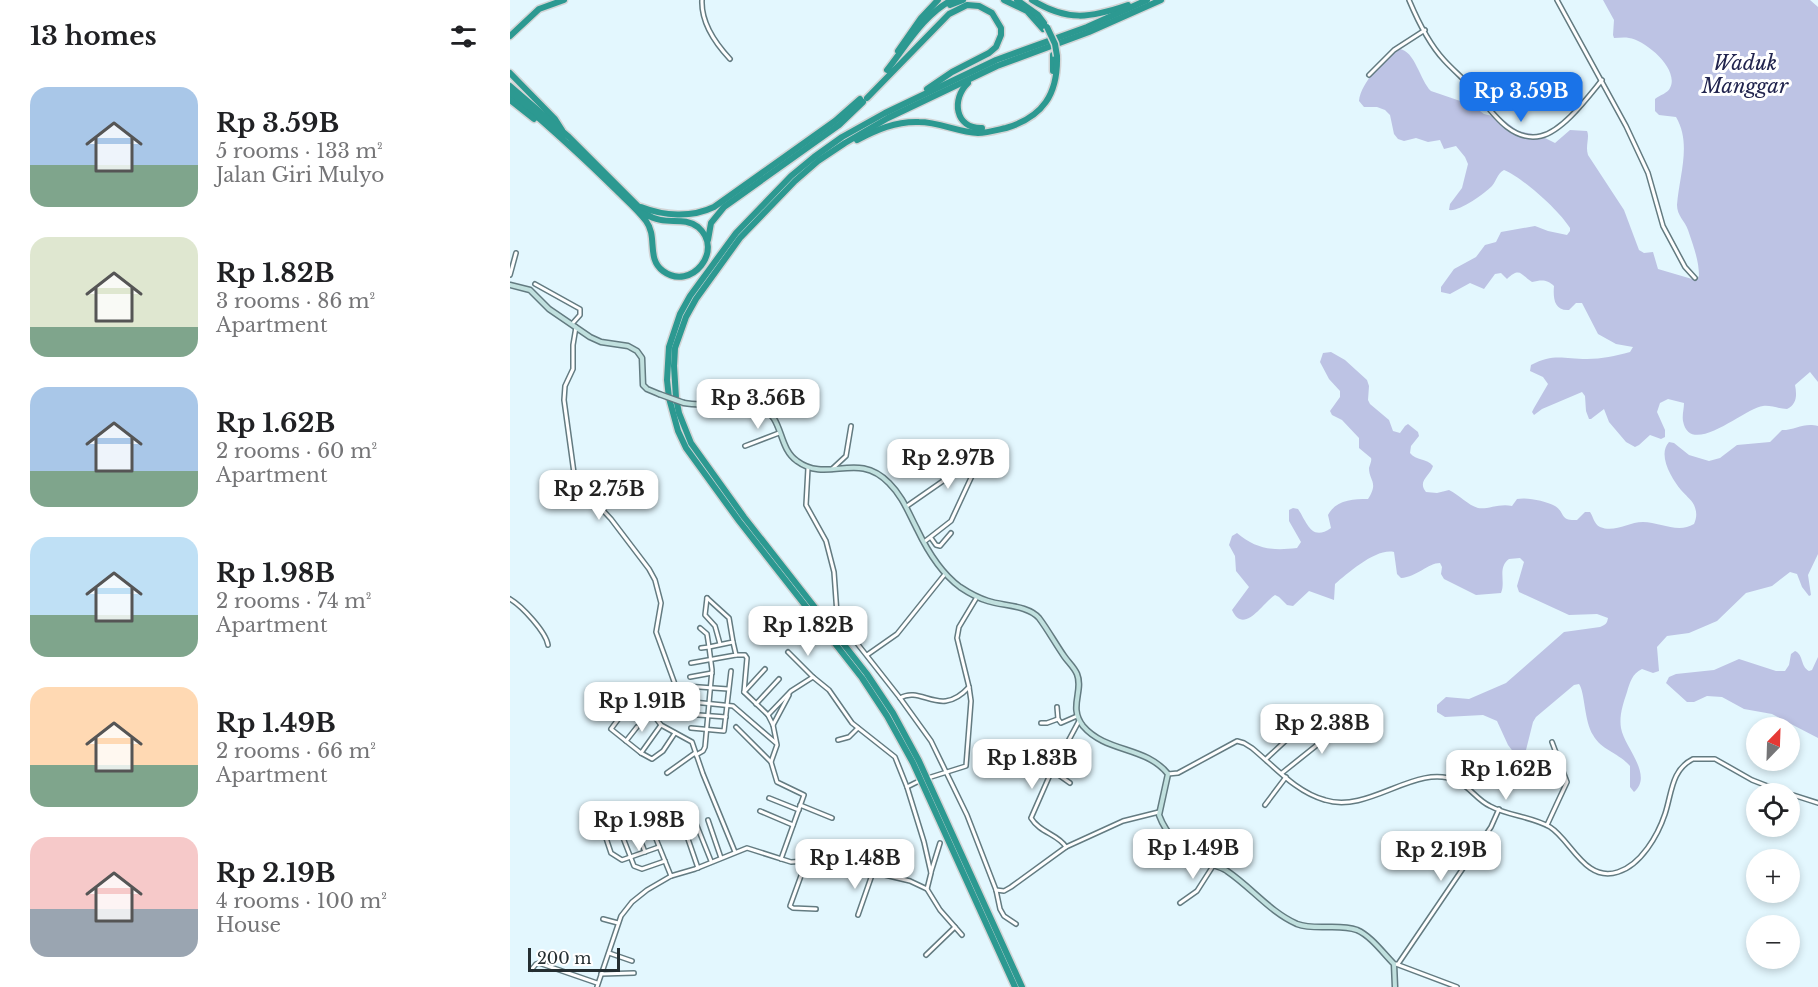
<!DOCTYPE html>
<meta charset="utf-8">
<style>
body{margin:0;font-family:"Libre Baskerville",serif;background:#f6f6f6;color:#202124;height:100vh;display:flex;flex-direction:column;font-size:22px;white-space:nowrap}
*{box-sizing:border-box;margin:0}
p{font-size:20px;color:#757577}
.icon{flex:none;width:33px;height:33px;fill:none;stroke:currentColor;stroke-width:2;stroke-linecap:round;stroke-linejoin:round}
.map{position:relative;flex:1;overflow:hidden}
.details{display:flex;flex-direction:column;background:#fff;width:510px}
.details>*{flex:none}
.needle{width:39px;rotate:23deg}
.tools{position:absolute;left:1236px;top:717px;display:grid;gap:12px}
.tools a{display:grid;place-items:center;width:54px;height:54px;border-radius:50%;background:#fff;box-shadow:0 3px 9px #0003;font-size:30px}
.scale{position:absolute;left:18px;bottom:15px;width:92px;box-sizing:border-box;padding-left:6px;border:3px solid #242e31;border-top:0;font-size:16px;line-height:21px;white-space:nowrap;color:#242e31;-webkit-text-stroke:4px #fff;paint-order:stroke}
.price{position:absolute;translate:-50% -51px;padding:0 14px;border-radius:12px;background:#fff;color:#222;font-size:20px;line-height:39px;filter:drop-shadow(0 2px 3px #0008)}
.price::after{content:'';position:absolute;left:50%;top:36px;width:18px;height:14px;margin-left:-9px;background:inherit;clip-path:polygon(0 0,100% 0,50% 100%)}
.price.on{background:#1a73e8;color:#fff}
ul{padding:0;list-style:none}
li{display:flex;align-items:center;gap:18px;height:150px;padding:0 30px}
li span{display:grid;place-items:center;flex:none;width:168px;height:120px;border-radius:18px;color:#555}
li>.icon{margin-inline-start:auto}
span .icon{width:72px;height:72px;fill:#fffc;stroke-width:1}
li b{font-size:26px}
h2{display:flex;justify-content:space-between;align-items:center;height:72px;padding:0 30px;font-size:26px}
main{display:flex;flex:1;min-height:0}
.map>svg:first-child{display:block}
</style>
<main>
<section class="details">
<h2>13 homes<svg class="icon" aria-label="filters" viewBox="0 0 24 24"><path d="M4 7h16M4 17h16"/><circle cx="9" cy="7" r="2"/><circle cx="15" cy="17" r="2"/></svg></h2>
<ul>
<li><span style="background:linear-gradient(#a9c7e8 65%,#7fa58c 0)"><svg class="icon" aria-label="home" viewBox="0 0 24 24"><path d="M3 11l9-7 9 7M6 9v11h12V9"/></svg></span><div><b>Rp 3.59B</b><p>5 rooms · 133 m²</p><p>Jalan Giri Mulyo</p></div></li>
<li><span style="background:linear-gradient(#dfe7d0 75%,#7fa58c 0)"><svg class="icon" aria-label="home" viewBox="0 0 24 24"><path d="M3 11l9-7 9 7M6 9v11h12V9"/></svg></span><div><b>Rp 1.82B</b><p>3 rooms · 86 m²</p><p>Apartment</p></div></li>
<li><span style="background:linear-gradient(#a9c7e8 70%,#7fa58c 0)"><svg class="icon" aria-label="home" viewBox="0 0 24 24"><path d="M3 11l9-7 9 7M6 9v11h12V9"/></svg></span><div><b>Rp 1.62B</b><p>2 rooms · 60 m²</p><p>Apartment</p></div></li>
<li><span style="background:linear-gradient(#bfe0f5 65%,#7fa58c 0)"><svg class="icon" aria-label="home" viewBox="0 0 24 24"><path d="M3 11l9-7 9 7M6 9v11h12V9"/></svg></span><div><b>Rp 1.98B</b><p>2 rooms · 74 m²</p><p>Apartment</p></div></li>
<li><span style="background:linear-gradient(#ffd9b3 65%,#7fa58c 0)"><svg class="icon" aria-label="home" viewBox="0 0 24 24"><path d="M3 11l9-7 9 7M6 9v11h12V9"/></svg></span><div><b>Rp 1.49B</b><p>2 rooms · 66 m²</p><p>Apartment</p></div></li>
<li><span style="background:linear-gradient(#f6c9c9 60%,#9aa5b1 0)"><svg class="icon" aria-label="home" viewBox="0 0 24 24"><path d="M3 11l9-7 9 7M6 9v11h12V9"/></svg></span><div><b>Rp 2.19B</b><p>4 rooms · 100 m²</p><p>House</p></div></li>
</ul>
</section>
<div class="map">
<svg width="1308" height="987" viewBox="0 0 1308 987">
<rect width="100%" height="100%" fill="#e3f7fe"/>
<g fill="#bdc3e4">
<path d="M1093 0H1300L1308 7V382L1300 372 1285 385C1287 395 1287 404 1277 409 1269 409 1261 405 1253 406 1236 407 1180 459 1173 421 1172 415 1174 409 1174 403L1158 399 1150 403 1147 412 1155 430V437L1151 439 1140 435 1129 445 1125 447 1116 442 1099 422 1094 409 1081 419H1079L1076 411 1075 396 1072 392 1032 409 1024 415 1022 412 1024 408 1038 384 1033 377 1020 371 1021 365C1044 353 1053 359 1077 359 1092 359 1105 356 1120 352L1123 347 1106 344 1088 334 1072 303H1066L1059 310C1044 311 1043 298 1044 286 1037 279 1031 280 1022 282 1010 274 1010 267 997 279L991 273 985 274 974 289 960 283 940 294 931 292V287L944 269 966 257 975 245 986 242 991 232 1025 226 1038 231 1057 235 1060 231V228C1049 210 1013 178 994 170 987 174 987 180 982 186 974 194 949 212 939 210L940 204 952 188 958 164 955 157 946 146 934 149 930 140 918 142 906 138 894 141 888 139 884 134 880 115 875 110 867 107H854L849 101C851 82 874 60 889 49 905 50 910 81 921 91L962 105 974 114 991 118 1008 131 1029 135 1045 143 1060 130 1077 131C1080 137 1075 146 1078 155L1114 210 1129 250 1134 253 1143 252 1148 269 1182 279 1186 280 1189 276C1189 260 1183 245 1178 230 1175 221 1167 216 1167 205 1169 176 1182 144 1166 117L1149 115 1145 111V99C1150 95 1158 93 1160 88 1170 69 1135 40 1119 38 1114 37 1109 38 1104 38L1103 35 1104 20Z"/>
<path d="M821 352 835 360 857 380 859 386 858 400 860 404 879 420 883 431 890 433 895 426 898 424 908 432 909 436 901 446 900 453C906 461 917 458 923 466 920 476 907 481 916 492L927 493 939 490C949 495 958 505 968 508 977 510 989 503 1002 506L1007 499C1017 497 1036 501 1045 506 1056 513 1049 521 1067 520L1075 512H1080C1083 516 1084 524 1090 527 1105 533 1118 522 1133 522 1150 522 1168 534 1184 524 1187 517 1187 512 1184 505 1181 499 1175 495 1171 490 1162 479 1147 455 1159 442L1164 443 1179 455 1199 461 1210 458 1227 445 1260 442 1272 430C1286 430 1294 422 1308 426V554L1298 575 1301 595 1299 596 1292 587 1287 574 1280 572 1262 586 1236 593 1207 621 1179 633 1157 636 1147 647 1149 671 1143 673 1132 669C1122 674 1120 682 1117 692 1113 704 1109 716 1111 728 1114 747 1144 775 1124 792L1120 787V766C1109 753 1091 750 1083 735 1074 721 1075 692 1069 684L1064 685 1026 717 1023 722 1015 754 1011 758H1008L998 745 987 721 973 715 935 717 927 712V705L936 697 959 699 996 683 1054 632 1090 627C1095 625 1097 624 1098 618L1087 614 1059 615 1009 592 1007 586 1014 562 1010 558 999 559C987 568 996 581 991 593L966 595 934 579 931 574 932 567 930 563C918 563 907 577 891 578L887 574 884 552C866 548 838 573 825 584L824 600 799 591 783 606 777 605 769 597 765 595C753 602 734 636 722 610L739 587 726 571 725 556 719 545 722 536 727 533C746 549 762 551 787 548L791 542 779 521V510L783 508 788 509C797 522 801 542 821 528L818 515C826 500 842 499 858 499 869 482 859 481 859 468 860 464 862 461 861 458L849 448V438L832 420 822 415 820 411 830 397V391L819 379 810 362 813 353Z"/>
<path d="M1285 651C1294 655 1290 666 1299 671L1302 670 1308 657V738L1262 714 1234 709 1212 697 1197 696 1184 702H1177L1156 683 1159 677 1166 674 1204 670 1229 659 1266 671H1275L1279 665 1281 654Z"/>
</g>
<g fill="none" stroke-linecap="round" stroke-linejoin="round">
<g stroke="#637b81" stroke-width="6">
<g id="street">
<path d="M192 0C191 22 205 43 220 59"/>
<path d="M899 0C907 19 920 45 934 60 943 70 954 79 963 89 980 109 1000 143 1031 136 1053 131 1078 97 1092 80"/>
<path d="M1047 0 1116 126 1138 173 1153 226 1175 267 1185 278"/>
<path d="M859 75 884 50 915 30"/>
<path d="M0 275 6 253"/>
<path d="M25 284 70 309V315L62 324"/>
<path d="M66 327 63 345V369L55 386 54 400 64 473 73 489 101 519 139 569 145 580 151 603 146 632 166 687C163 697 141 711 130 712 125 713 120 710 115 710L101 729 131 753 142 759 153 751 165 733"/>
<path d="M235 446 269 433"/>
<path d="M429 458 441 465"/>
<path d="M298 468 296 505 316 541 324 572 327 614 346 642 390 698C412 685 430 719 459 687"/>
<path d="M427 468 435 477"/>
<path d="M322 469 336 456 341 426"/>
<path d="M397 506 433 481 452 442 473 452 441 521 414 542"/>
<path d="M421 538 426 545 430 546 441 533"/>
<path d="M197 598 195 615 205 626 210 644"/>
<path d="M0 599C12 606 36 632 38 645"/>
<path d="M190 628 197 634 199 647 191 648"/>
<path d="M278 652 303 677"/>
<path d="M226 655H235L237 658 234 692 258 715 263 725 267 745 261 762 267 782 294 795 271 859"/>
<path d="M357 655 387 634 435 574"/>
<path d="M181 663 226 655 223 642"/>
<path d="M180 677 202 673"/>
<path d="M175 686 218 689"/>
<path d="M234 692 255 669"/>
<path d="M390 698 421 741 457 815 486 890 490 909 494 916 506 924"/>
<path d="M173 701 223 706 266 743"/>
<path d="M246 704 269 679"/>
<path d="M547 707 548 719 551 723 567 716"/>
<path d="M139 709 151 725 182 742 193 774 225 852"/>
<path d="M175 714 216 717"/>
<path d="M258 715 281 691 303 677 319 690 342 723 385 757 397 787 414 842 421 873 417 889"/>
<path d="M531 723H537L548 719"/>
<path d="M263 725 279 695"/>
<path d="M226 727 261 762"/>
<path d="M181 728 214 731 221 671"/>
<path d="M328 740 339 737 348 728"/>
<path d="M116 741 127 727"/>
<path d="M131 753 151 725"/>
<path d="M186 755 193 751 195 747 202 670 199 647 223 642 219 618 197 598"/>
<path d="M756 759 785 732"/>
<path d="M543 771 560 783"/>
<path d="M157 773 185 753"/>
<path d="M772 773 837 721"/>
<path d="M658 774 668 773 727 741 734 743 742 748C765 767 786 792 815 800 860 814 906 762 947 781 960 787 967 800 980 806 998 816 1021 816 1040 827 1061 840 1075 883 1108 872 1131 865 1148 835 1155 814 1162 793 1161 770 1183 759H1205L1242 780 1278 794"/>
<path d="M421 777 456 766 461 701 459 687 447 638 449 627 467 597"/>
<path d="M397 787 407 782"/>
<path d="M1280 794 1308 803"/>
<path d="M259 798 289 810"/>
<path d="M290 805 322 818"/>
<path d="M755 805 776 777"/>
<path d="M250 811 283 825"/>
<path d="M198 820 211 858"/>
<path d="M185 821 201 861"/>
<path d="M1037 825 1057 782 1042 742"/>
<path d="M110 830 124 866 132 869 155 861"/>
<path d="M94 832 101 853 112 860 149 847"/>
<path d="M178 839 188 868"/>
<path d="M556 847C548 834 530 833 521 818L539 777 569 721"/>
<path d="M135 852 126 829 134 820 138 819 161 876"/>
<path d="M960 856 975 862"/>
<path d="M312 860 322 847 330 846"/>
<path d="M296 862 280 906 283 908 306 909"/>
<path d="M421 872 430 843"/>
<path d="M377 875 384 857"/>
<path d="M486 890 494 891 501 887 556 847 613 821 649 812"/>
<path d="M670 903 687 891 703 866"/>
<path d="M348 915 363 872"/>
<path d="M93 919 108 923"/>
<path d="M99 953 122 961"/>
<path d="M416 955 445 927"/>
<path d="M886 964 947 987"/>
<path d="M888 964 981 827 989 809"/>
<path d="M22 969 26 964 29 963 87 983"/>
<path d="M91 974 124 973"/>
<path d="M87 987 111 916 122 902 137 890 161 876 185 869 237 848 281 862 312 860 400 881 417 889 430 910 452 935"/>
</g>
</g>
<g stroke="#637b81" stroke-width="7">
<g id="secondary">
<path d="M0 285 20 290 39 309 80 337 91 342 118 346 127 351 132 358 133 385 137 389 149 394"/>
<path d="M174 403C199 408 226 398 250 407 274 416 267 447 287 461 318 484 347 450 379 483 393 497 398 512 407 529 417 550 431 573 450 587 459 593 468 598 478 601 493 606 518 605 529 618 538 630 545 643 554 656 558 662 564 667 567 674 574 691 558 707 573 726 596 753 636 746 658 774L649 815C656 834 673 853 692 861 700 865 710 866 717 871 742 888 760 912 787 924 806 931 828 923 847 930 861 936 873 953 884 964L885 987"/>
</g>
</g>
<g stroke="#d3d5d6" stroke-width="9">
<g id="highway">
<path d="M494 0 517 11 533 29"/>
<path d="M507 0 528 15 534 23"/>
<path d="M522 0C557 22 581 18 618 5"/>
<path d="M440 5 453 0"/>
<path d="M0 36 29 9 54 0"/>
<path d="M388 51 411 18 428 0"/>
<path d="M377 70C396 46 414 14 442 0"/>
<path d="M543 71V55"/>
<path d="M0 73 45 119 52 130"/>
<path d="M458 83C441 99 445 129 472 128"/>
<path d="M0 86 59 137 136 214C155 227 172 215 188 227 215 250 181 292 153 271 136 258 148 237 136 221 127 209 115 199 104 188 71 155 36 124 0 93"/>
<path d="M357 98 439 14 457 5 469 6 482 13 491 28V35L486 47 479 53 442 72 417 89"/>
<path d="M0 100 24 119"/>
<path d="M347 140C366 130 386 121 409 122 429 122 448 132 468 133 477 133 487 130 496 128 533 117 548 94 547 56"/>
<path d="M131 207C154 216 181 218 204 207L325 121 350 99"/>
<path d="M198 240 201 223 214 207 329 125 353 102"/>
<path d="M505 987 403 763 377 716 352 678 229 521 176 448 168 431 159 398 157 380 159 347 170 314 180 296 226 233 281 176 304 157 332 137 375 113 486 60 577 27 637 0"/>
<path d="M512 987 409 761 383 713 357 674 234 517 181 443 169 413 166 398 164 366 165 348 176 317 186 299 230 238 285 181 308 161 335 143 378 118 487 66 579 32 651 0"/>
</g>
</g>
<use href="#street" stroke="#fff" stroke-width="3"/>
<use href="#secondary" stroke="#c0e0de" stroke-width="4"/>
<use href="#highway" stroke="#2c9991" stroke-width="6"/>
<g stroke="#637b81" stroke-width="7" stroke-linecap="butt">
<path id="secondary-bridge" d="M149 394 174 403"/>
</g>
<g stroke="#d3d5d6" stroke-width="9" stroke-linecap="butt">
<path id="highway-bridge" d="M537 27 545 44 547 56"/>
</g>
<use href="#secondary-bridge" stroke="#c0e0de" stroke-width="4"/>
<use href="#highway-bridge" stroke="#2c9991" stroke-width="6"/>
</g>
<g text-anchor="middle" stroke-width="6" stroke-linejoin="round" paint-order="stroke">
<g font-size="20" font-style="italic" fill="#21244e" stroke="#fff">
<text x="1235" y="70">Waduk<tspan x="1235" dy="23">Manggar</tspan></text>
</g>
</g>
</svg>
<div class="tools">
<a><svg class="needle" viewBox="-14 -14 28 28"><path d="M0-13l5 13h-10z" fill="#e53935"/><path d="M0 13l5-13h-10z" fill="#757577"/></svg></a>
<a><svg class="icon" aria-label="locate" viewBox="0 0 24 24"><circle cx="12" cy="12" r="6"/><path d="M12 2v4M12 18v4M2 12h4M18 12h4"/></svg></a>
<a>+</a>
<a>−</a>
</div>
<div class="scale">200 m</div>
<b class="price on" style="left:1011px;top:123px">Rp 3.59B</b>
<b class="price" style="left:248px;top:430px">Rp 3.56B</b>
<b class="price" style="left:438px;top:490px">Rp 2.97B</b>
<b class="price" style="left:89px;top:521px">Rp 2.75B</b>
<b class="price" style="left:298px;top:657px">Rp 1.82B</b>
<b class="price" style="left:132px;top:733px">Rp 1.91B</b>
<b class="price" style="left:812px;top:755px">Rp 2.38B</b>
<b class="price" style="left:522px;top:790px">Rp 1.83B</b>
<b class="price" style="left:996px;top:801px">Rp 1.62B</b>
<b class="price" style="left:129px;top:852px">Rp 1.98B</b>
<b class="price" style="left:683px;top:880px">Rp 1.49B</b>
<b class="price" style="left:931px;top:882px">Rp 2.19B</b>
<b class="price" style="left:345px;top:890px">Rp 1.48B</b>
</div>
</main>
